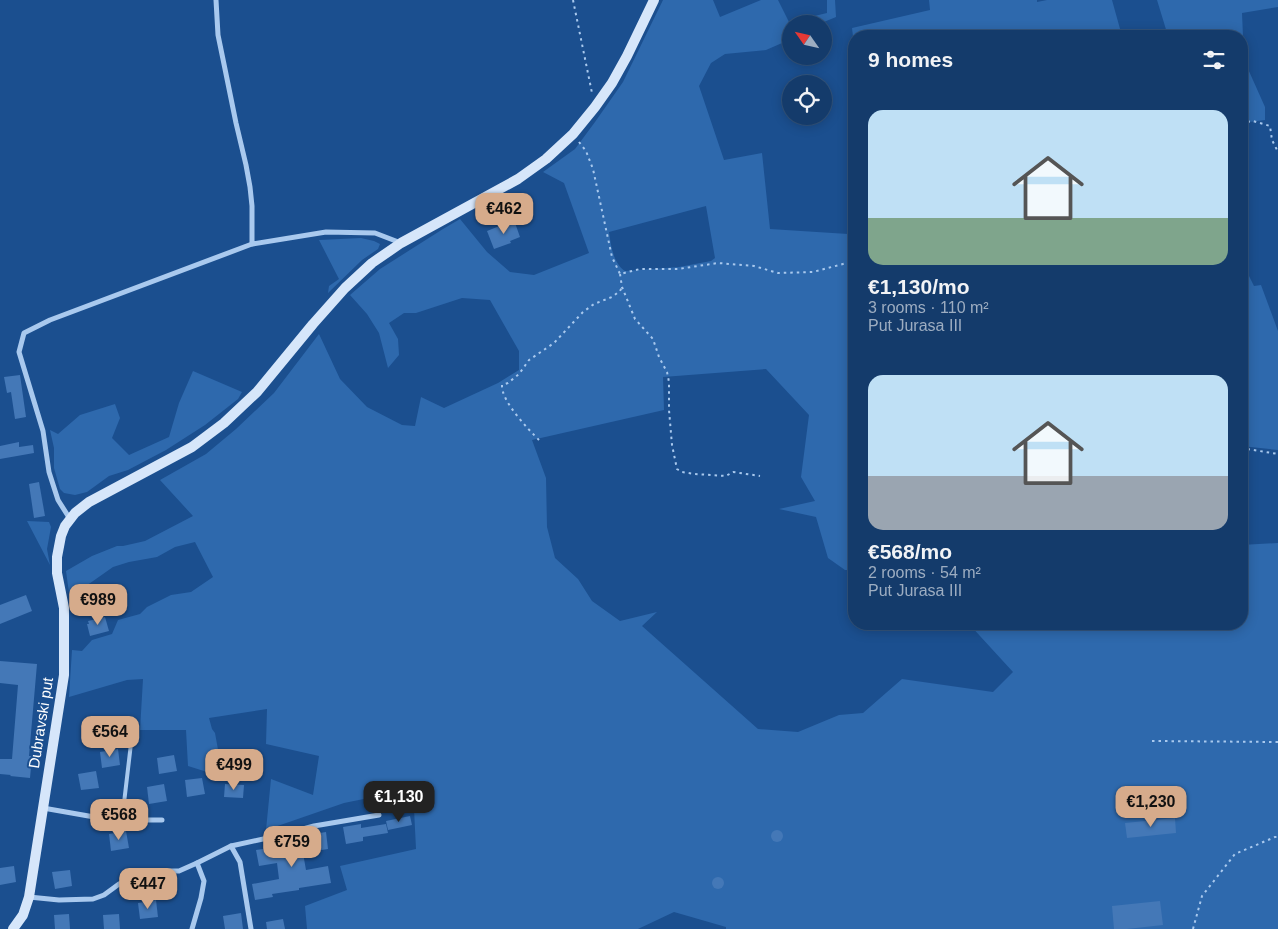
<!DOCTYPE html>
<meta charset="utf-8">
<style>
body{margin:0;font-family:Helvetica,sans-serif;background:#1d4271;color:#f1f3f6;height:100vh;display:flex;flex-direction:column;font-size:19px;white-space:nowrap}
*{box-sizing:border-box;margin:0}
p{font-size:16px;color:#9dadc1}
.icon{flex:none;width:28px;height:28px;fill:none;stroke:currentColor;stroke-width:2;stroke-linecap:round;stroke-linejoin:round}
.map{position:relative;flex:1;overflow:hidden}
.panel{position:absolute;left:848px;top:30px;width:400px;height:600px;display:flex;flex-direction:column;background:#143b6b;border-radius:20px;box-shadow:0 2px 12px #0003,0 0 0 1px #33557e}
.panel>*{flex:none}
.needle{width:32px;rotate:304deg}
.buttons{position:absolute;left:782px;top:15px;display:grid;gap:10px}
.buttons a{display:grid;place-items:center;width:50px;height:50px;border-radius:50%;background:#143b6b;box-shadow:0 2px 12px #0003,0 0 0 1px #33557e;font-size:25px}
.price{position:absolute;translate:-50% -42px;padding:0 11px;border-radius:10px;background:#d6ab8b;color:#111;font-size:16px;line-height:32px;filter:drop-shadow(0 1px 2px #0008)}
.price::after{content:'';position:absolute;left:50%;top:30px;width:15px;height:11px;margin-left:-8px;background:inherit;clip-path:polygon(0 0,100% 0,50% 100%)}
.price.current{background:#222;color:#fff}
ul{padding:0;list-style:none}
li{display:grid;align-content:center;gap:10px;height:265px;padding:0 20px}
li span{display:grid;place-items:center;height:155px;border-radius:15px;color:#555}
li>.icon{margin-inline-start:auto}
span .icon{width:90px;height:90px;fill:#fffc;stroke-width:1}
li b{font-size:21px}
h2{display:flex;justify-content:space-between;align-items:center;height:60px;padding:0 20px;font-size:21px}
.map>svg:first-child{display:block}
</style>
<div class="map">
<svg width="1278" height="929" viewBox="0 0 1278 929">
<rect width="100%" height="100%" fill="#1b4f8f"/>
<g fill="#2e69ad" fill-rule="evenodd">
<path d="M663 0H713L720 17 761 0H778L789 22 827 13V0H835L836 17 819 24H791V35L789 40 766 50 725 54 711 63 699 86 724 160 762 153 770 229 848 234 854 235V570H845L828 558 816 517 779 509 815 501 801 477 809 415 766 369 663 377 664 410 532 440 546 478 547 527 555 558 578 579 592 601 620 621 657 612 642 626 758 729 798 732 839 715 863 713 902 679 993 692 1013 672 969 624H1241V545L1278 543V929H726V927L674 912 638 929H307L305 906 347 890 340 866 416 849 413 789 344 803 266 830 271 779 313 795 319 756 266 744 267 709 209 718 212 729 215 733 223 777 188 766 186 730H140L143 679 127 680 69 697 72 650 82 651 92 640 112 634 118 620 140 614 147 607 171 595 191 592 213 577 195 542 175 547 157 557 129 562 113 567 86 586 69 593 66 571 92 556 117 546H123L145 541 193 516 160 480 206 454 236 429 274 393 319 334 340 379 367 407 402 425 415 426 421 397 444 408 498 383 519 370V351L490 300 462 298 416 313H404L389 323 398 339 399 355 388 368 379 333 367 314 350 295 380 269 443 229 460 219 487 252 510 272 534 275 589 253 564 183 543 172 575 149 595 122 623 82ZM706 206 715 258 711 261 679 267 625 271C613 263 611 246 609 232Z"/>
<path d="M929 0H1037V2L1047 0H1112L1122 36H1040L1039 30 1026 36H854V45L852 28 930 10Z"/>
<path d="M1157 0H1278V7L1242 13 1244 60 1265 107V120L1241 123V36H1168Z"/>
<path d="M361 238 374 241 380 244 378 249 362 260 328 293 329 286 339 279 319 240Z"/>
<path d="M1241 260 1254 286 1261 285 1278 331V450L1241 446Z"/>
<path d="M193 371 242 392 238 399 205 425 166 450 128 470 109 476 87 492 75 495 64 493 60 489 54 468V448L50 430 58 434 80 415 115 404 120 418 112 438 129 455 169 437 179 403Z"/>
<path d="M27 521 49 522 51 527 47 549 50 565Z"/>
</g>
<g fill="#4478b7">
<path d="M514 220 520 237 510 241 511 243 494 249 487 231Z"/>
<path d="M20 375 26 417 15 419 11 392 7 393 4 377Z"/>
<path d="M19 442V447L33 445 34 453 0 459V446Z"/>
<path d="M39 482 45 516 34 518 29 484Z"/>
<path d="M26 595 32 611 0 624V605Z"/>
<path d="M105 617 109 631 90 636 87 624H89L88 621Z"/>
<path d="M0 661 37 664 29 756H32L30 778 10 776 11 775 0 774V759H12L18 685 0 683Z"/>
<path d="M118 749 120 765 102 768 100 752Z"/>
<path d="M174 755 177 771 159 774 157 758Z"/>
<path d="M96 771 99 788 81 790 78 774Z"/>
<path d="M202 778 205 794 187 797 185 780Z"/>
<path d="M164 784 167 801 149 804 147 787Z"/>
<path d="M225 784 244 785 243 798 224 797Z"/>
<path d="M410 816 412 825 388 830 386 821Z"/>
<path d="M1175 818 1176 833 1127 838 1125 823Z"/>
<path d="M361 824V828L386 824 388 833 363 837V841L346 844 343 827Z"/>
<circle cx="777" cy="836" r="6"/>
<path d="M126 831 129 848 111 851 109 834Z"/>
<path d="M326 832 328 849 303 853 306 870 328 866 331 883 299 888V890L272 894 273 897 255 900 252 884 279 879 277 863 259 866 256 850 309 842 308 835Z"/>
<path d="M14 866 16 882 0 885V868Z"/>
<path d="M70 870 72 886 55 889 52 872Z"/>
<circle cx="718" cy="883" r="6"/>
<path d="M156 900 158 917 140 919 138 903Z"/>
<path d="M1160 901 1163 925 1127 929H1114L1112 906Z"/>
<path d="M241 913 243 929H225L223 916Z"/>
<path d="M69 914 70 929H55L54 915Z"/>
<path d="M119 914 120 929H104L103 915Z"/>
<path d="M283 919 285 929H267L266 922Z"/>
</g>
<g fill="none" stroke-linecap="round" stroke-linejoin="round">
<g stroke="#a9c9ee" stroke-width="2" stroke-dasharray="2.5 4" stroke-linecap="butt">
<path d="M573 0 592 93"/>
<path d="M1241 123 1253 121 1270 126 1272 140 1278 152"/>
<path d="M579 142 586 151 593 169 612 257 620 274 640 269H678L718 263 754 266 778 273 813 272 854 261"/>
<path d="M620 274 622 287 635 319 653 339 659 357 667 372 669 382V410L672 445 677 469 682 472 695 474 726 476 733 472 760 476"/>
<path d="M539 440C528 429 501 401 502 385L508 383 519 374 529 360 554 343 583 312 594 304 612 297 620 291 622 287"/>
<path d="M1241 448 1278 454"/>
<path d="M1152 741 1278 742"/>
<path d="M1193 929 1202 896 1235 854 1275 837H1278"/>
</g>
<path stroke="#a9c9ee" stroke-width="4" d="M122 820 132 735"/>
<g stroke="#a9c9ee" stroke-width="5">
<path d="M216 0 218 35 225 69 236 123 246 165 250 187 252 206V244"/>
<path d="M70 519 58 500 49 472 43 431 19 352 24 333 50 320 252 244 326 232 375 233 401 243"/>
<path d="M43 808 100 818 122 820H162"/>
<path d="M231 846 240 862 251 929"/>
<path d="M197 863 231 846 277 836 314 826 379 815"/>
<path d="M29 897 59 900 93 899 104 895 119 884 147 871H179L197 863 204 881 201 898 192 929"/>
</g>
<path stroke="#d6e6fa" stroke-width="10" d="M13 929 23 915 29 897 64 675V608L57 573V557L61 536 65 526 75 513 89 502 192 447 224 423 257 392 313 324 345 288 372 263 401 243 518 179 546 159 573 134 595 107 612 83 627 56 654 0"/>
</g>
<g text-anchor="middle" stroke-width="4" stroke-linejoin="round" paint-order="stroke">
<g font-size="15" fill="#fff" stroke="#1b4f8f">
<text transform="translate(41 723) rotate(-81)" y="5">Dubravski put</text>
</g>
</g>
</svg>
<div class="buttons">
<a><svg class="needle" viewBox="-14 -14 28 28"><path d="M0-13l5 13h-10z" fill="#e53935"/><path d="M0 13l5-13h-10z" fill="#9dadc1"/></svg></a>
<a><svg class="icon" aria-label="locate" viewBox="0 0 24 24"><circle cx="12" cy="12" r="6"/><path d="M12 2v4M12 18v4M2 12h4M18 12h4"/></svg></a>
</div>
<b class="price" style="left:504px;top:235px">€462</b>
<b class="price" style="left:98px;top:626px">€989</b>
<b class="price" style="left:110px;top:758px">€564</b>
<b class="price" style="left:234px;top:791px">€499</b>
<b class="price current" style="left:399px;top:823px">€1,130</b>
<b class="price" style="left:1151px;top:828px">€1,230</b>
<b class="price" style="left:119px;top:841px">€568</b>
<b class="price" style="left:292px;top:868px">€759</b>
<b class="price" style="left:148px;top:910px">€447</b>
<section class="panel">
<h2>9 homes<svg class="icon" aria-label="filters" viewBox="0 0 24 24"><path d="M4 7h16M4 17h16"/><circle cx="9" cy="7" r="2"/><circle cx="15" cy="17" r="2"/></svg></h2>
<ul>
<li><span style="background:linear-gradient(#bfe0f5 70%,#7fa58c 0)"><svg class="icon" aria-label="home" viewBox="0 0 24 24"><path d="M3 11l9-7 9 7M6 9v11h12V9"/></svg></span><div><b>€1,130/mo</b><p>3 rooms · 110 m²</p><p>Put Jurasa III</p></div></li>
<li><span style="background:linear-gradient(#bfe0f5 65%,#9aa5b1 0)"><svg class="icon" aria-label="home" viewBox="0 0 24 24"><path d="M3 11l9-7 9 7M6 9v11h12V9"/></svg></span><div><b>€568/mo</b><p>2 rooms · 54 m²</p><p>Put Jurasa III</p></div></li>
</ul>
</section>
</div>
